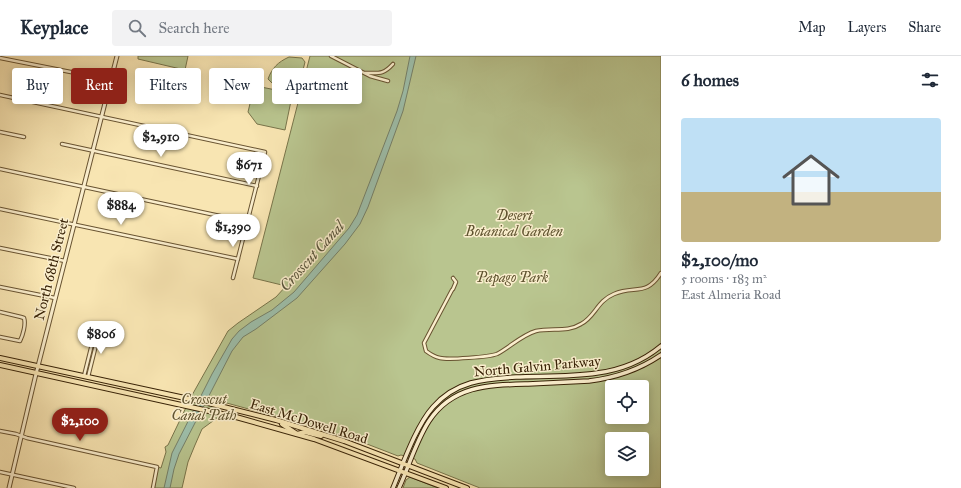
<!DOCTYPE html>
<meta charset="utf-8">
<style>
body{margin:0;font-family:"IM FELL Great Primer",serif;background:#f2f2f3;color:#1f2937;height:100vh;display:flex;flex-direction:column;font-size:15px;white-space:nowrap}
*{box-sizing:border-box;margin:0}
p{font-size:13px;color:#747a83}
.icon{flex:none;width:22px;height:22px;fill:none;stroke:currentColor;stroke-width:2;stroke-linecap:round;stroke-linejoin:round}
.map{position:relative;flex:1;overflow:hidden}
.side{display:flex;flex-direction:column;background:#fff;width:300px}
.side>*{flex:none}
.top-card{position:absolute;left:12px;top:12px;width:380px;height:36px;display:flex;gap:8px}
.fabs{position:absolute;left:605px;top:324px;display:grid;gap:8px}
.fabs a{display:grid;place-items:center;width:44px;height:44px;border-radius:4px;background:#fff;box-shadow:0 2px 10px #0003;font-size:20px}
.price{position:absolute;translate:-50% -34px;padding:0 9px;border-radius:14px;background:#fff;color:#222;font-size:13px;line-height:26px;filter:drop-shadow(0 1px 2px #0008)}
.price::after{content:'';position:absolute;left:50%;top:24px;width:12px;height:9px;margin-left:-6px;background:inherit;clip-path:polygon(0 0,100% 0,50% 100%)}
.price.on{background:#8f2418;color:#fff}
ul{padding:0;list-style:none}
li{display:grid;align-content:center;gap:8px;height:212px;padding:0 20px}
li+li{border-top:1px solid #e0e1e3}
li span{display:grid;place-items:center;height:124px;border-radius:4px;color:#555}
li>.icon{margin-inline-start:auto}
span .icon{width:72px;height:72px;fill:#fffc;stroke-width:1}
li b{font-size:17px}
h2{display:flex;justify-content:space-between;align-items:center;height:48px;padding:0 20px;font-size:17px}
.chip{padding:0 14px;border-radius:4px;background:#fff;box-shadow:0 2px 10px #0003;font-size:14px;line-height:36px}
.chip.on{background:#8f2418;color:#fff}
header{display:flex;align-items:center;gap:24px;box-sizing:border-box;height:56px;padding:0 20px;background:#fff;border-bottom:1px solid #e0e1e3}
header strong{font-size:19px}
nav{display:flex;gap:22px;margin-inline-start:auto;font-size:14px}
.search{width:280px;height:36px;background:#f2f2f3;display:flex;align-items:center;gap:10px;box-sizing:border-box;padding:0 14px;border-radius:4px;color:#747a83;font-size:15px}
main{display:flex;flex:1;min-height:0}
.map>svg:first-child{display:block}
</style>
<header>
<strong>Keyplace</strong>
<div class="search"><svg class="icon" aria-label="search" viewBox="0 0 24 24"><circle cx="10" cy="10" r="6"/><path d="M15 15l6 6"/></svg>Search here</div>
<nav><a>Map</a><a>Layers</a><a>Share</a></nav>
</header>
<main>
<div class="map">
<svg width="661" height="432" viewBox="0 0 661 432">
<rect width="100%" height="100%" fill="#f8e5b2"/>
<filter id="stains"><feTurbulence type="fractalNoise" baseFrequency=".005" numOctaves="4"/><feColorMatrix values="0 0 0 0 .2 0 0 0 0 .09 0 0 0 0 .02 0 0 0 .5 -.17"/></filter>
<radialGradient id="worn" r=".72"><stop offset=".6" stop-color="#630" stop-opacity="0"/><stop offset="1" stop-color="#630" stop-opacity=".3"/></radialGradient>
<g fill="#b9c58f" stroke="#78744a" fill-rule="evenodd">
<path d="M138 0H188L185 14 138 3Z"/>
<path d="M310 0H661V432H480L417 407 415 403 401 399 398 400 367 388 307 369 223 346 217 362 202 373 195 389 188 406 182 432H153L157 411 161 412 166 396 165 391 168 389 191 341 228 275 238 267 276 241 286 230 253 222ZM612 331H642V361H612ZM612 383H642V413H612Z"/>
<path d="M289 1 302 2 305 6 299 30 296 32 273 28 268 23C272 12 278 6 289 1Z"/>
<path d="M256 30 291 37 292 40 285 74 257 68 248 56 254 31Z"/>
<path d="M410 421 438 432H403L406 424Z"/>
</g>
<path fill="#9dbfab" stroke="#758069" d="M410 0H416L403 55 368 151 360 168 345 188 297 242 256 273 243 281 232 295 179 398 174 413 170 432H164L172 397 212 318 232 283 239 275 251 266 272 254 294 236 349 172 357 159 397 55 403 35Z"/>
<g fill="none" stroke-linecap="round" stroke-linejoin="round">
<g stroke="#685331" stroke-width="4.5">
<g id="minor">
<path d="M331 0 370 20 388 25"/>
<path d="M0 2 111 24"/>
<path d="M365 17C379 17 383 19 393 8"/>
<path d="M0 39 265 96 233 222"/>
<path d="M0 76 24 81"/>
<path d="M62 88 257 130"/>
<path d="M0 113 248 166"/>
<path d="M0 153 238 203"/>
<path d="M0 192 65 205"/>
<path d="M453 222 456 226 453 233"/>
<path d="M0 231 55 242"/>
<path d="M452 234 424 287 426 295C430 298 435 301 440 302 448 304 489 301 497 298 510 291 522 279 536 275 551 271 567 277 581 268 595 261 597 245 614 238 635 229 646 241 661 217"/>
<path d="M0 256 21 261 24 262C26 268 23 279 20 285L0 281"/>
<path d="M84 320 96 272"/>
<path d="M88 321 100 273"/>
<path d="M0 375 16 378 27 382 157 411 153 432"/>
<path d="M0 416 74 432"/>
</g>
</g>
<g stroke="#685331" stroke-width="5">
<path id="tertiary" d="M9 432 35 322 117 0"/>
</g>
<g stroke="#382206" stroke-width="5.5">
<g id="secondary">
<path d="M393 432C403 408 416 370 433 351 456 325 483 323 516 321 543 320 571 321 597 317 620 314 643 305 661 290"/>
<path d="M399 432C409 410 416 385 429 365 453 329 489 329 528 328 548 327 569 326 589 325 615 322 639 314 661 299"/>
</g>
</g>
<g stroke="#382206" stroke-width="6">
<g id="primary">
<path d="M0 302 208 347 276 364 344 385 467 432"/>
<path d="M0 309 236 361 314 383 446 432"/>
<path d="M282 368 297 378 305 376 321 380"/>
</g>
</g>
<use href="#minor" stroke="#faeecd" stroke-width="2.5"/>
<use href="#tertiary" stroke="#faeecd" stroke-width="3"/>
<use href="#secondary" stroke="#faeecd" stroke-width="3.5"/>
<use href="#primary" stroke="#f8e5b2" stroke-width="4"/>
</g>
<g text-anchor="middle" stroke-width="3" stroke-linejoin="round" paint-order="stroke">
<g font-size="14" font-style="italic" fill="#5f532f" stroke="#faeecd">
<text x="514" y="164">Desert<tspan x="514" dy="16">Botanical Garden</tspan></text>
<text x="512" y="226">Papago Park</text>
<text x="204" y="348">Crosscut<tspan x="204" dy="16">Canal Path</tspan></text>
</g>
<g font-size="14" fill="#382206" stroke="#faeecd">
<text transform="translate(51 213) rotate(-76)" y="5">North 68th Street</text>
<text transform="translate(537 310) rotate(-5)" y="5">North Galvin Parkway</text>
<text transform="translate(309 365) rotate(17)" y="5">East McDowell Road</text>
</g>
<g font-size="15" font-style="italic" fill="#565138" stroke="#faeecd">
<text transform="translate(312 200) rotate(-48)" y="5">Crosscut Canal</text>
</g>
</g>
<rect width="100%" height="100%" filter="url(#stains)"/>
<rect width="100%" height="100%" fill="url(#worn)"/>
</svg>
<div class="fabs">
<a><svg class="icon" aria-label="locate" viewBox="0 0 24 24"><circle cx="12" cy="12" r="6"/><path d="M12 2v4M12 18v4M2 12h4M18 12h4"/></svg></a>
<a><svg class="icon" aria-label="layers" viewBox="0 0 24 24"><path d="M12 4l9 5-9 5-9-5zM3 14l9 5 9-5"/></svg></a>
</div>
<b class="price" style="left:161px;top:102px">$2,910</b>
<b class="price" style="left:249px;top:130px">$671</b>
<b class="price" style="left:121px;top:170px">$884</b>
<b class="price" style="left:233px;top:192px">$1,390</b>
<b class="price" style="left:101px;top:299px">$806</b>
<b class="price on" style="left:80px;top:386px">$2,100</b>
<div class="top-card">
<a class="chip">Buy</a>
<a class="chip on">Rent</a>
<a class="chip">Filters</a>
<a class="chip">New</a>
<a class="chip">Apartment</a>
</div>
</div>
<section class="side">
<h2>6 homes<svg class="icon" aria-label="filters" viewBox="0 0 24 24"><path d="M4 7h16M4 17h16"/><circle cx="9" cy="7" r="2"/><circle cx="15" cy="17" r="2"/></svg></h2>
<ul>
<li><span style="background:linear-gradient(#bfe0f5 60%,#c2b280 0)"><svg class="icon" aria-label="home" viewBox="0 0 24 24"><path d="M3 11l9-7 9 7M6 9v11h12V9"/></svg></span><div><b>$2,100/mo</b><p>5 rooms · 183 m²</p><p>East Almeria Road</p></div></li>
</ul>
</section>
</main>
